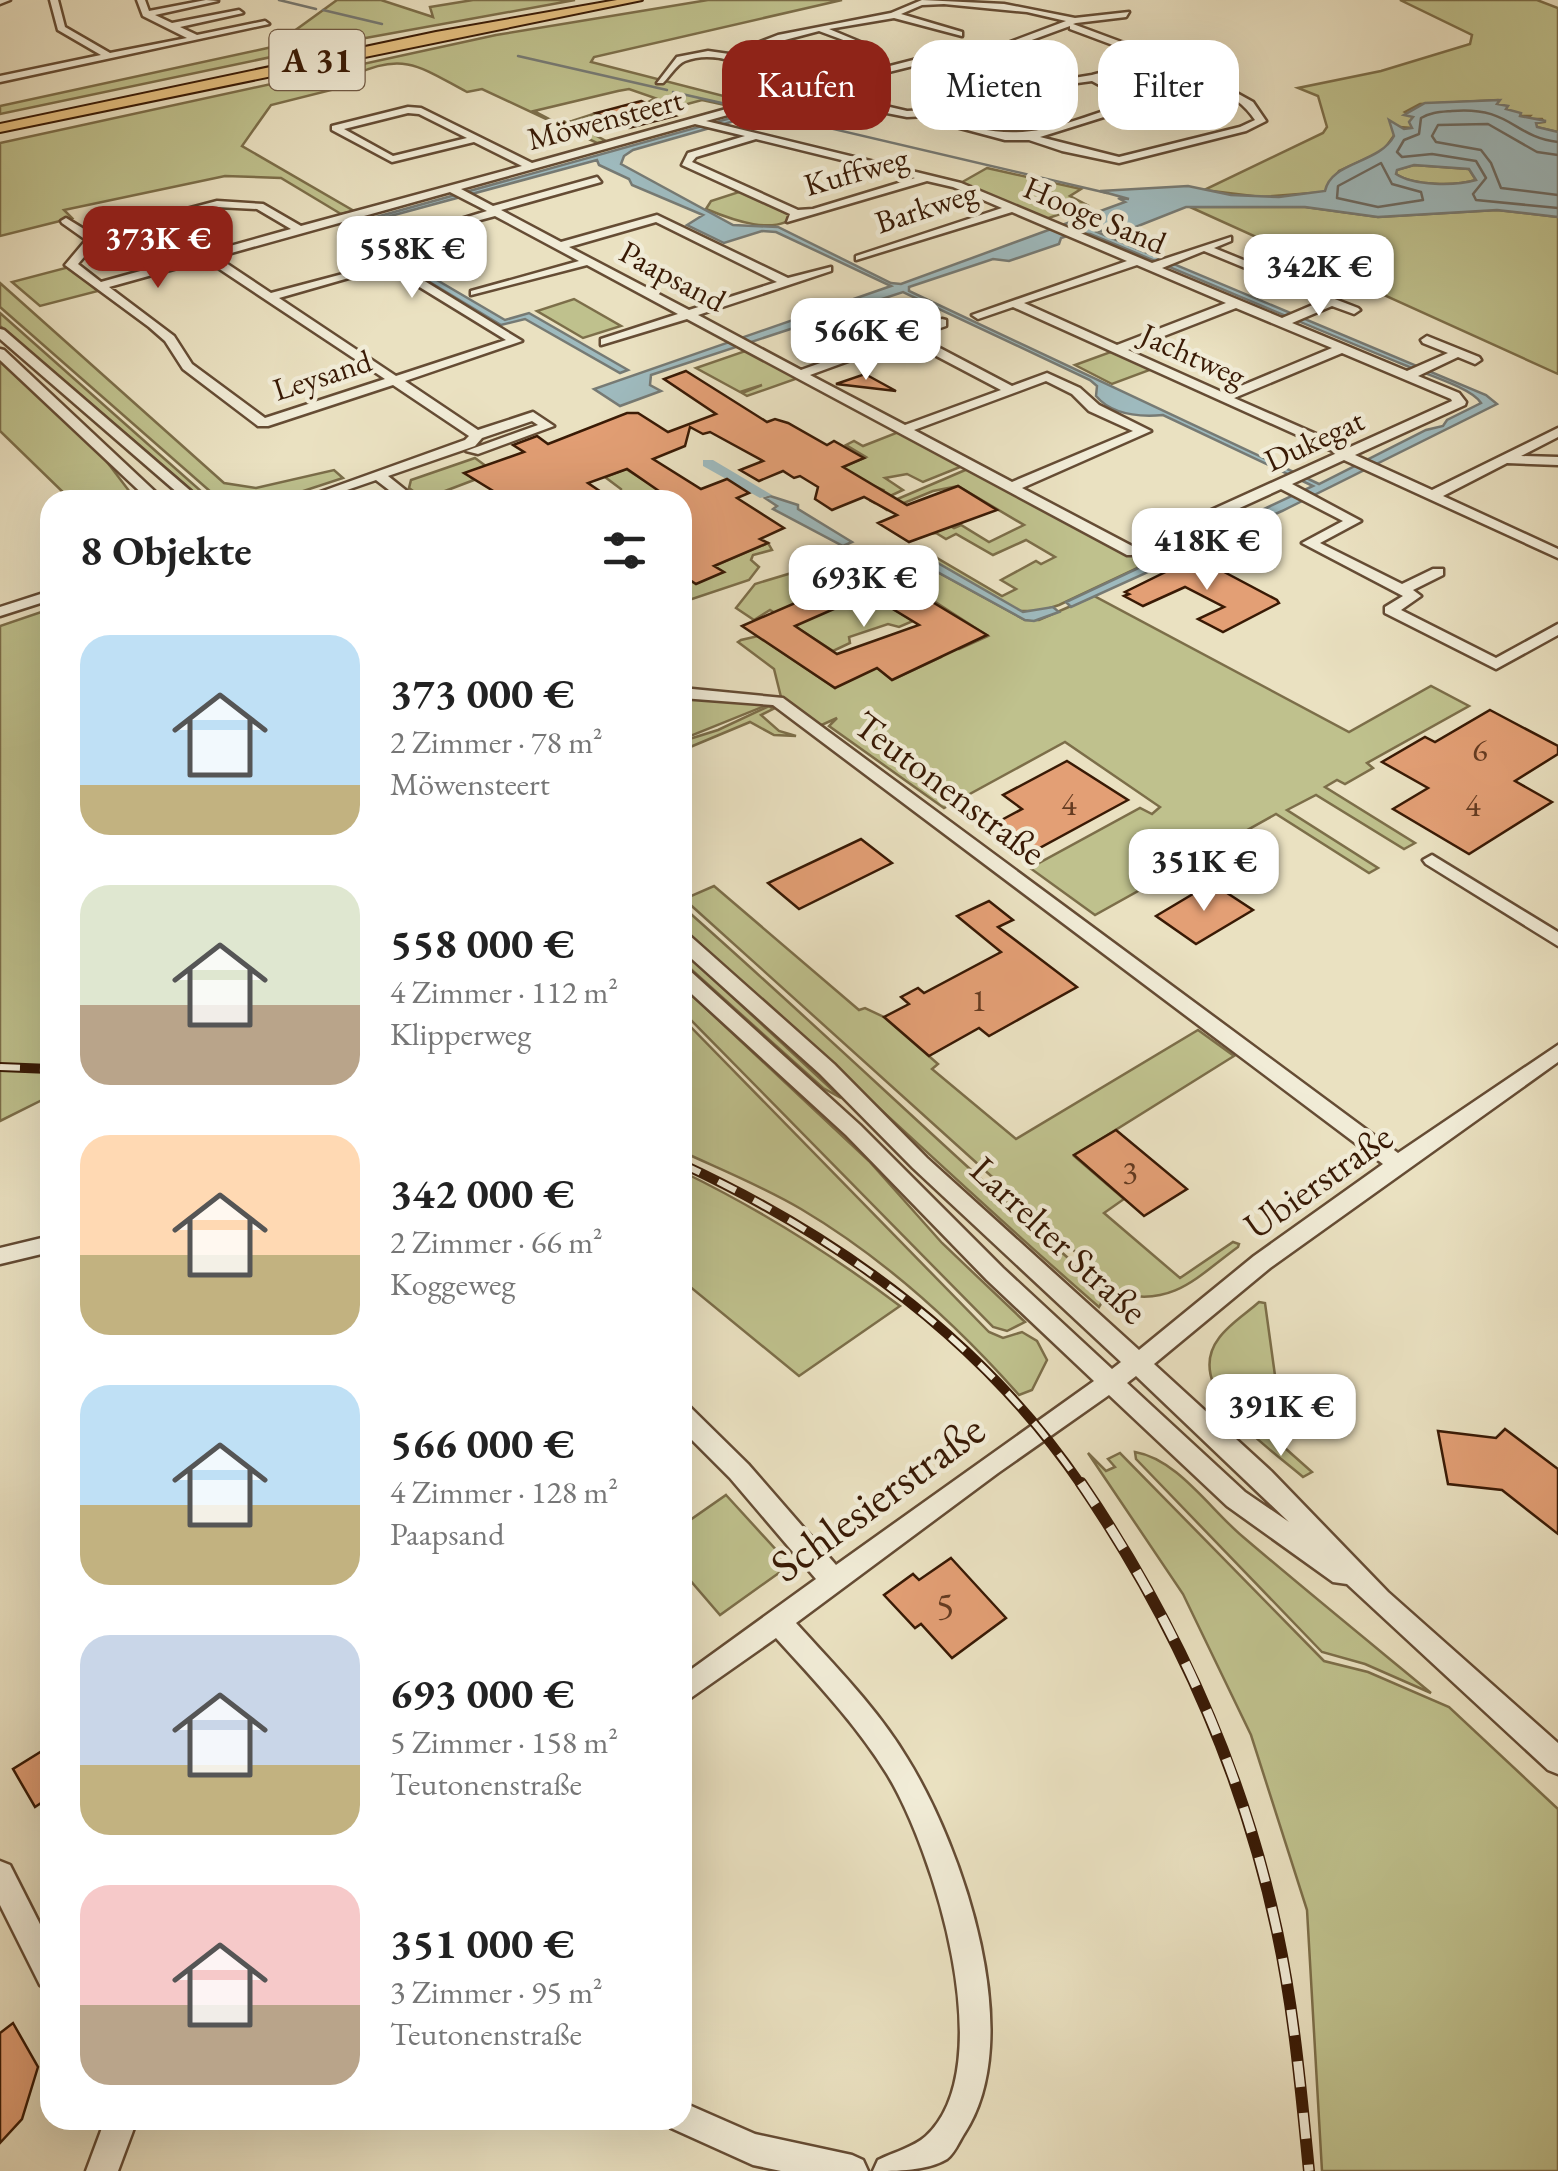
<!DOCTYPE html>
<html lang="de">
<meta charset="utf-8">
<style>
body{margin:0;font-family:"EB Garamond",serif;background:#f2f2f2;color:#222;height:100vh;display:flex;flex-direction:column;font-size:38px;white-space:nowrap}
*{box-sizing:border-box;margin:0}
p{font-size:32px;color:#767676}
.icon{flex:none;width:55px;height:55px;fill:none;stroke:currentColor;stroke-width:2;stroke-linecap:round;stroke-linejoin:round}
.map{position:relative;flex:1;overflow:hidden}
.drawer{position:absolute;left:40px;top:490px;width:652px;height:1640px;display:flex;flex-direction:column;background:#fff;border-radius:30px;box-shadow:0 10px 40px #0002}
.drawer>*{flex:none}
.banner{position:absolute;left:722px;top:40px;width:685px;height:90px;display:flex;gap:20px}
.price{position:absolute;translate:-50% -85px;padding:0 22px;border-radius:20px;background:#fff;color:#222;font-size:32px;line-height:65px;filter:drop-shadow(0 2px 5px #0008)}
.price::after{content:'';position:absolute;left:50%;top:60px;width:30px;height:22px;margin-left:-15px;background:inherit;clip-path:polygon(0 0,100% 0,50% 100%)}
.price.active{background:#8f2418;color:#fff}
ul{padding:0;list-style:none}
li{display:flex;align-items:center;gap:30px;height:250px;padding:0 40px}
li span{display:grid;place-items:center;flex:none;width:280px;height:200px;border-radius:30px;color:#555}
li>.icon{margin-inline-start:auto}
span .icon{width:120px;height:120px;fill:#fffc;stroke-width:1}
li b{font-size:42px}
h2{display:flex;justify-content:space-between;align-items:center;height:120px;padding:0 40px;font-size:42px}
.tag{padding:0 35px;border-radius:30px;background:#fff;box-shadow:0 10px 40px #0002;font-size:35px;line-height:90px}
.tag.active{background:#8f2418;color:#fff}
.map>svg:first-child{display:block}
</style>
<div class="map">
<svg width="1558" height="2171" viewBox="0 0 1558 2171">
<rect width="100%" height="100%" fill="#eae1c1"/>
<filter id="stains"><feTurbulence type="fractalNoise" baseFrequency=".002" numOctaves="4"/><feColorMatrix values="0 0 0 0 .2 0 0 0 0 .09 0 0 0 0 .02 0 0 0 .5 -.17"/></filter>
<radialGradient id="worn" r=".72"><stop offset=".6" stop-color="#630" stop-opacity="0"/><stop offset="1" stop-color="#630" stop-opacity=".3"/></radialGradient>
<g fill="#bfc18d" stroke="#7c6e49" stroke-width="2.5">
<path d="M337 0H381L433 17 430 7 473 0H575L338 43 0 114V106L272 47Z"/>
<path d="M708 0H842L594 57 591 62 751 103 743 109 702 100 669 109 650 101 655 98 629 89 618 91 534 111 555 122 572 121 596 113 621 127 613 130 597 122 580 127 606 141 597 143 482 89 467 92C425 70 405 51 357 74L355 84 271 105 242 146 354 211 341 214 281 178 225 176 64 210 72 218 0 236V143L496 35Z"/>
<path d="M1400 0H1537L1558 8V132L1536 127V123L1544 122 1542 119H1527L1530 116H1520L1496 104 1497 100 1420 104 1405 112 1414 117 1412 128 1400 127 1383 151 1339 171 1325 192 1261 197 1204 190 1323 133 1327 127 1318 96 1298 88 1381 71 1470 44 1472 35Z"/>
<path d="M995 50 1025 59 955 75 925 60Z"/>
<path d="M1414 165 1469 169 1476 180C1455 186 1414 186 1396 174V170Z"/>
<path d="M987 168 1081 189 1070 196 1087 205 1040 221 957 185Z"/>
<path d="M745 190 797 213C778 238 730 219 706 209L711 201Z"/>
<path d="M1190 207H1305L1378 217 1497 210 1558 217V374Z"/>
<path d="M69 267 98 291 40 306 12 282Z"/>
<path d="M0 283 224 483 256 488 334 470 343 478 276 500H220L0 307Z"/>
<path d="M574 299 621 326 583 338 537 311Z"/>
<path d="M0 313 211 500H203L0 326Z"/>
<path d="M751 349 801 377 747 396 742 393 762 385 740 392 696 368Z"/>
<path d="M1116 350 1155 368 1112 384 1075 365Z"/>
<path d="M0 361 104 458 136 500H71L0 431Z"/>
<path d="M901 431 965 465 923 482 907 474 885 478 903 490 875 503 871 501 883 490 836 470 866 457 846 445 854 441 863 446Z"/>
<path d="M475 458 486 466 466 473 474 480 424 499 409 488 411 480Z"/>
<path d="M970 468 1132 552 1180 531 1197 540 1059 605 1041 611H1019L942 566 901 560 907 556 897 550 905 546 930 554 1002 596 1016 589 1001 580 1036 561 1041 564 1055 557 1026 540 993 555 956 534 946 539 936 533 926 534 948 525 954 528 961 525 989 542 1024 525 958 486 933 491 887 510 881 506Z"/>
<path d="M626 469 674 499 621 500V489L605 477Z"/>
<path d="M768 543 772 550 753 555 751 560 759 567 749 580 683 602V575L723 572 714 566Z"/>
<path d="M856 554 871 563 930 568 1025 620H1039L1094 596 1349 732 1431 686 1469 706 1367 763 1373 768 1345 784 1337 780 1325 787 1415 843 1404 849 1316 795 1287 810 1378 868 1369 873 1276 814 1095 915 1030 868 1140 808 1152 814 1160 807 1065 742 944 808 829 726 837 718 815 728 777 701 683 739 682 693 778 700 781 697 774 669 738 642 741 640 758 636 835 688 864 657 892 680 941 657 932 633 959 649 988 636 889 572 859 557H847Z"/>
<path d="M825 563 835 572 827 577 836 582 844 579 856 587 783 618 770 610 754 620 736 608 755 584Z"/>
<path d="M860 589 913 621 899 627 888 624 849 637 850 643 833 651 787 621Z"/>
<path d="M50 609V1096L0 1121V626Z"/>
<path d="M769 706 773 709 761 715 779 731 796 736 774 735 750 722 683 750V741L718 730Z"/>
<path d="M714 886 859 1010 865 1008 884 1017 938 1064 932 1069 1016 1139 1198 1030 1234 1056 1074 1156 1124 1199 1104 1213 1180 1278 1233 1242 1239 1244 1238 1247C1198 1276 1174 1306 1122 1294L684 899Z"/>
<path d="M683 907C822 1030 956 1159 1095 1282L1107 1294 1099 1307C957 1184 823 1053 683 929Z"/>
<path d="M683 951 841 1098 823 1088 683 962Z"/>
<path d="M683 987 869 1161 942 1243 1025 1322 1007 1331 993 1327 683 1012Z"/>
<path d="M682 1018 989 1332 1003 1338 1022 1332 1037 1341 1047 1360 1032 1390 1019 1395C957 1325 882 1257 801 1209 764 1187 722 1170 683 1152Z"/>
<path d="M683 1172C761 1210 831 1254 900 1306L799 1376 683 1281Z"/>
<path d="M1259 1302 1265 1303 1285 1448 1312 1472 1303 1477C1271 1449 1180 1389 1219 1338 1229 1324 1247 1313 1259 1302Z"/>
<path d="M1135 1452C1177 1459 1210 1509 1242 1536 1304 1589 1368 1641 1431 1693L1365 1664 1322 1652 1136 1459Z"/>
<path d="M1088 1453 1106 1471 1115 1467 1108 1459 1120 1453 1324 1661 1368 1672 1449 1707 1558 1809V2171H1322L1307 1910 1251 1735 1183 1594Z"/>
<path d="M726 1495 790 1565 720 1615 683 1572V1525Z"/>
</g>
<g fill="#9ebabe" stroke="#767a74" stroke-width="2.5" fill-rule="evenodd">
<path d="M1500 100 1497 104 1508 106 1506 109 1521 113 1520 116 1546 121 1536 123 1537 127 1558 132V217L1497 210 1378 217 1305 207H1186L1128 230 1095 231 1486 395 1497 404 1282 511 1071 607 1066 602 1313 486 1163 415C1140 417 1112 415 1096 396L1097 386 1090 380 903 292 651 375 650 385 661 391 620 406 594 389 891 286 776 232 762 231 724 243 687 225 703 215 632 185 629 179 599 165 597 160 372 221 447 265 425 273 505 320 529 313 628 370 620 373 525 319 501 325 413 272 436 264 362 221 745 114 752 116 633 150 624 156 621 164 733 225 778 227 891 283 901 284 1125 202 1118 198 1129 199 1100 191 1188 186 1231 195 1279 197 1325 191C1331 161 1379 164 1394 136L1389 120 1404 129 1412 128 1409 122 1413 117 1404 115 1425 103ZM1414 165 1469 169 1476 180C1455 186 1414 186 1396 174L1397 170ZM1076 233 1090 234C1197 278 1301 323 1407 366 1425 374 1472 388 1481 403L1447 420 1443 426 1426 430 1319 484 909 291V287L993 259 1009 261 1059 244 1061 238Z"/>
<path d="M770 496 798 505V509L852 542 843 546 773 509 777 506 765 498Z"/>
<path d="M864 550 879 559 936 562 1023 612 1053 607 1059 612 1034 621 1025 620 930 568 871 563 856 554Z"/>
</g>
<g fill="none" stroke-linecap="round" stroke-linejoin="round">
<g stroke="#6c6a62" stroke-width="2.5">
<path d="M1558 142C1513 137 1511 106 1452 111 1440 112 1431 112 1421 118L1419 134 1404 140 1397 152 1402 157 1432 154 1476 161 1486 178 1473 194 1476 200 1558 208"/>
<path d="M1558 155 1537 152 1488 124 1438 125 1432 136 1436 142 1481 150 1491 163 1501 188 1558 195"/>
<path d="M1381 163 1392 184 1421 192 1423 200 1378 207 1337 198 1338 186Z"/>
</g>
<g stroke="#767a74" stroke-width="2.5">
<path d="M279 0 316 9"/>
<path d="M323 10 382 24"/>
<path d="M518 56 667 90"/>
<path d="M673 92 735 106"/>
<path d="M748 109 1107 193"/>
</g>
<path fill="#9ebabe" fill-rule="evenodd" d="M703 460H713L772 495 760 498 703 466Z"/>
</g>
<g fill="#e39f75" stroke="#391a05" stroke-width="2.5" fill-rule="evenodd">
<path d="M641 101 675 116 629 128 596 113Z"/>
<path d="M686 371 767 422 775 419 788 423 827 445 834 441 864 458 843 467 907 505 958 486 997 510 909 542 878 523 897 515 864 497 832 510 815 499 818 487 800 476 794 478 783 471 759 481 740 470 763 461 710 432 703 434 690 427 685 446 653 459 701 489 727 479 749 493 737 498 784 528 760 539 768 543 714 566 724 572 696 584 682 575V500H672L627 469 588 483 613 500H508L464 473 524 452 513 445 537 436 548 444 627 413H638L668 432 716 414 664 379Z"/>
<path d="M865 374 896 391 836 384Z"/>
<path d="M1196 557 1277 600 1279 603 1223 632 1198 619 1224 607 1185 587 1143 606 1124 596 1129 594 1125 592Z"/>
<path d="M876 568 987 635 892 680 877 668 835 688 742 626ZM868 594 919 625 837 654 795 626Z"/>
<path d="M1490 710 1558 746V754L1515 781 1552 802 1469 854 1393 809 1428 788 1382 762 1425 737 1435 742Z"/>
<path d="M1067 761 1128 800 1034 851 994 824 1022 809 1003 795Z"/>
<path d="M861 839 892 863 799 909 768 883Z"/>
<path d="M1203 888 1212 895 1221 889 1253 910 1196 944 1156 916Z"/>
<path d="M989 901 1013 920 998 927 1077 987 989 1036 979 1028 929 1056 884 1017 909 1004 901 997 918 988 924 993 1001 952 957 916Z"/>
<path d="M1116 1130 1187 1189 1144 1216 1074 1155Z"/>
<path d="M1505 1429 1558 1469V1534L1502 1490 1448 1484 1438 1431 1496 1438Z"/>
<path d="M951 1558 1006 1618 952 1658 921 1624 915 1628 884 1595 913 1574 919 1580Z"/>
<path d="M50 1746V1797L35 1807 13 1769Z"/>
<path d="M13 2023 38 2067 22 2119 0 2143V2033Z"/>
</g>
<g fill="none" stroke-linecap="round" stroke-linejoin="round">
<g stroke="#654c34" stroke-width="5">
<g id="minor">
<path d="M0 0H10L0 4Z"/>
<path d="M50 0H58L65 27 110 53 187 38 143 16 137 0H145L149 11 206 0 218 1 155 15 172 23 239 10 243 13 180 27 197 35 265 21 269 24 0 82V76L101 55 58 30Z"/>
<path d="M922 0 1004 4 1075 18 1129 12 1126 17 1076 23 1073 24 1143 50 1155 60 1186 65 1253 102 1266 121 1246 131 1119 163 1062 151 1029 140H1005L945 124 928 116 907 117 826 101 807 93 706 121 961 183 1152 263 1231 237V241L1214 248 1263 268V272H1255L1204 251 1162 268 1282 318 1322 301 1297 291 1295 289 1301 286 1358 308 1360 310 1354 314 1332 306 1292 323 1407 371 1448 353 1423 343 1421 340 1427 336 1479 357 1481 360 1475 364 1458 357 1418 376 1459 393 1466 402 1465 405 1355 455 1432 490 1558 428V437L1521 456 1558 457V465L1507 463 1443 496 1558 549V558L1344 460 1292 484 1361 521 1320 543 1402 584 1433 569H1443V575L1413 590 1421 596 1401 610 1496 658 1558 624V635L1496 669 1385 613V607L1403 596 1302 543 1343 521 1281 489 1137 555H1127L687 319 601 345V339L678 314 587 265 471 295V291L579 261 495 216 409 239V235L487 211 450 192 217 257 271 293 392 261 522 341 405 381 478 430 533 412 554 426 478 454 466 451 538 425 532 421 482 438 475 446 388 476 418 500H402L376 480 318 500H298L465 440 469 436 393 385 268 426H258L183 369 165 341 149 327 65 265 86 240 62 223 61 221 66 218 92 234 217 201 263 204 301 226 522 166 474 142 392 162 332 130V126L408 107 421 108 532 163 798 89C766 76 722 46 685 61 677 64 670 76 663 83H657L677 57 708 51 729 54 778 35 891 13ZM944 4 1027 12 1066 21 997 47 925 57 808 87 738 57 762 46 819 31 865 48V44L829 29 894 18 962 36V32L901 14 922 5ZM1070 26V29L1137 54 1145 61 1092 75 1001 90 955 72 952 77 991 93 929 110 907 111 816 90 925 63 1002 51ZM1152 65C1185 70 1237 91 1255 120L1240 127 1119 157 1040 137 1142 105V101L1101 79ZM1092 81 1131 102C1056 126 1016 150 938 114L1025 90ZM408 113 419 114 467 138 393 156 344 129ZM695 124 745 136 688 153 682 165 790 214 787 222 927 181 953 187 1002 208 856 256V260L1012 212 1127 261 972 315 978 319 1013 307 1337 453 1132 546 1022 488 1151 431 1099 405 1080 388 1047 373 1012 386 917 336 946 326V320L942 319 801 370 698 315 831 271V267L788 278 657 215 561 242 501 210 601 182 597 177 493 206 461 189ZM756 139 915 178 813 209 798 210 692 162 696 157ZM217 207 257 209 291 229 101 282 78 264 101 237ZM656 222 777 282 689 310 569 247ZM206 260 385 379 265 418 192 364 174 336 109 287ZM1137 265 1226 303 1117 345 1024 303ZM387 267 506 340 396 376 279 298ZM1236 308 1332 348 1224 393 1128 350ZM906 340 1001 390 905 425 810 375ZM1342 353 1451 399 1452 401 1348 448 1234 398ZM1046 381 1072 394 1089 411 1133 431 1012 482 914 430Z"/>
<path d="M0 329 4 330 201 500H186L0 339Z"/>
<path d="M0 349 4 350 164 500H149L0 360Z"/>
<path d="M50 591V600L0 616V607Z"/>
<path d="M682 688 783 698 1398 1153 1558 1045V1062L1270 1268 1154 1364 1271 1471 1388 1592 1558 1743V1774L1548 1770 1347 1584 1333 1582 1227 1506 1109 1395 998 1473 796 1623C835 1666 877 1708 907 1758 963 1848 1028 2038 964 2134 959 2142 954 2154 947 2159 927 2171 897 2171 873 2171L878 2160C892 2153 914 2147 926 2136 1002 2066 933 1849 887 1774 856 1724 815 1681 776 1638L682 1704V1676L816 1579 730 1478 682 1430V1404L690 1407 748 1464 836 1565 1094 1381 987 1280 846 1135 682 985V968L689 970 860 1125 1003 1268 1112 1369 1121 1362 913 1168 820 1074 682 950V933L689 935 834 1064 927 1158 1139 1350 1254 1256 1383 1164 773 705 682 698ZM1136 1376 1289 1522 1245 1492 1127 1383Z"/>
<path d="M1432 855 1558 932V946L1426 864 1423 860Z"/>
<path d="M50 1236V1252L0 1264V1248Z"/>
<path d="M0 1861 10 1865 50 1944V1990L40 1985 0 1905Z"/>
<path d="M682 2102 755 2134 852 2155 863 2160 868 2171H781L753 2165 671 2128 668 2120H682Z"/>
<path d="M105 2120H137L118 2171H86Z"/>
</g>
</g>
<g stroke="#391a05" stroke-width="4">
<path id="highway" d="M617 0H642L0 132V124L436 32Z"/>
</g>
<use href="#minor" fill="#f1ecd7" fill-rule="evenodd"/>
<use href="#highway" fill="#e5c080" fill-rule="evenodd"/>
<g stroke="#391a05" stroke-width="10">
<g id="rail-far1">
<path d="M0 1067 50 1069"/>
<path d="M682 1164C839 1237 983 1341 1082 1486"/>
</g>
</g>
<g stroke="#391a05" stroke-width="12">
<path id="rail" d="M1081 1483C1175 1621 1242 1767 1277 1931 1294 2010 1301 2091 1309 2171"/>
</g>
<use href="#rail-far1" stroke="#f1ecd7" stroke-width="6" stroke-dasharray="20" stroke-linecap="butt"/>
<use href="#rail" stroke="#f1ecd7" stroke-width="9" stroke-dasharray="26" stroke-linecap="butt"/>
</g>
<g text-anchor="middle" stroke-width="9" stroke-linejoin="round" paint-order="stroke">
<g font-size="32" fill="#391a05" stroke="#f1ecd7">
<text transform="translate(605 119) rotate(-15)" y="11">Möwensteert</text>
<text transform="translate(856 171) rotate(-16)" y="11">Kuffweg</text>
<text transform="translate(926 207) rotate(-18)" y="11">Barkweg</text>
<text transform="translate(1095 215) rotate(23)" y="11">Hooge Sand</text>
<text transform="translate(673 276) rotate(28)" y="11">Paapsand</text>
<text transform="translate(1193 355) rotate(24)" y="11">Jachtweg</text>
<text transform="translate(322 375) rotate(-18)" y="11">Leysand</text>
<text transform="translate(1314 440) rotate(-25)" y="11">Dukegat</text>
</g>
<g font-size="32" fill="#643b21">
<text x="1480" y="761">6</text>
<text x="1069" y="815">4</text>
<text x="1473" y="816">4</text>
<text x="979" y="1011">1</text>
<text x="1130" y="1183">3</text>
</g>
<rect fill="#f1ecd7" stroke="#705944" stroke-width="2.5" x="269.5" y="30" width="95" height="60" rx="8"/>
<g font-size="35" font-weight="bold" fill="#391a05">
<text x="317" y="72">A 31</text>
</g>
<g font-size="38" fill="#391a05" stroke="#f1ecd7">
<text transform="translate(950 788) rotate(37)" y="13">Teutonenstraße</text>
<text transform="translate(1318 1181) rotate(-35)" y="13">Ubierstraße</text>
<text transform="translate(1059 1240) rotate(43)" y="13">Larrelter Straße</text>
</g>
<g font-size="38" fill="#643b21">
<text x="945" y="1619">5</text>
</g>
<g font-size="45" fill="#391a05" stroke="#f1ecd7">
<text transform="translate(877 1497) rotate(-36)" y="16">Schlesierstraße</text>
</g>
</g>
<rect width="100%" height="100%" filter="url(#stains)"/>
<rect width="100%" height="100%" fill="url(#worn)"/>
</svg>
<b class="price active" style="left:158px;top:291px">373K €</b>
<b class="price" style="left:412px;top:301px">558K €</b>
<b class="price" style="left:1319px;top:319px">342K €</b>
<b class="price" style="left:866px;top:383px">566K €</b>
<b class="price" style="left:1207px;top:593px">418K €</b>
<b class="price" style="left:864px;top:630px">693K €</b>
<b class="price" style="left:1204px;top:914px">351K €</b>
<b class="price" style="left:1281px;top:1459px">391K €</b>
<div class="banner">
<a class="tag active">Kaufen</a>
<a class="tag">Mieten</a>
<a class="tag">Filter</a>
</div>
<section class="drawer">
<h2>8 Objekte<svg class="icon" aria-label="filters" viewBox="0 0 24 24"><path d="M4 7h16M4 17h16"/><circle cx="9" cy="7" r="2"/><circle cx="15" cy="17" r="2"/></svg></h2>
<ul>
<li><span style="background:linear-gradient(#bfe0f5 75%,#c2b280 0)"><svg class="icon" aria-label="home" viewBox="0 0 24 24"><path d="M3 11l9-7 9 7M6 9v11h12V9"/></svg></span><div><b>373 000 €</b><p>2 Zimmer · 78 m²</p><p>Möwensteert</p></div></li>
<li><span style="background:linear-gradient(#dfe7d0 60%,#b9a48a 0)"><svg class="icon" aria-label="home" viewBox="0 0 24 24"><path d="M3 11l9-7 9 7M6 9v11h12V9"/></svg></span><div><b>558 000 €</b><p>4 Zimmer · 112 m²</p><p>Klipperweg</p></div></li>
<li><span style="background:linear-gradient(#ffd9b3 60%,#c2b280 0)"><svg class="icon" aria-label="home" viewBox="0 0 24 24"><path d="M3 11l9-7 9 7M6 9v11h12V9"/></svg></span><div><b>342 000 €</b><p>2 Zimmer · 66 m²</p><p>Koggeweg</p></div></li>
<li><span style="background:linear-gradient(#bfe0f5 60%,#c2b280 0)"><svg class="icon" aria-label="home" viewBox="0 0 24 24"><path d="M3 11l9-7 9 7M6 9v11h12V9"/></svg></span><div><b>566 000 €</b><p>4 Zimmer · 128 m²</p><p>Paapsand</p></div></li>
<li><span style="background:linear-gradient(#c9d6e8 65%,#c2b280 0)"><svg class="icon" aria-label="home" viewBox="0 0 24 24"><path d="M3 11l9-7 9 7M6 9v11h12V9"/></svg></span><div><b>693 000 €</b><p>5 Zimmer · 158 m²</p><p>Teutonenstraße</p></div></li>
<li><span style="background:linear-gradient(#f6c9c9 60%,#b9a48a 0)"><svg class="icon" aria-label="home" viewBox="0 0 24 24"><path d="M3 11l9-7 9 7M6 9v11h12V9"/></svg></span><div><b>351 000 €</b><p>3 Zimmer · 95 m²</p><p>Teutonenstraße</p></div></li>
</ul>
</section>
</div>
